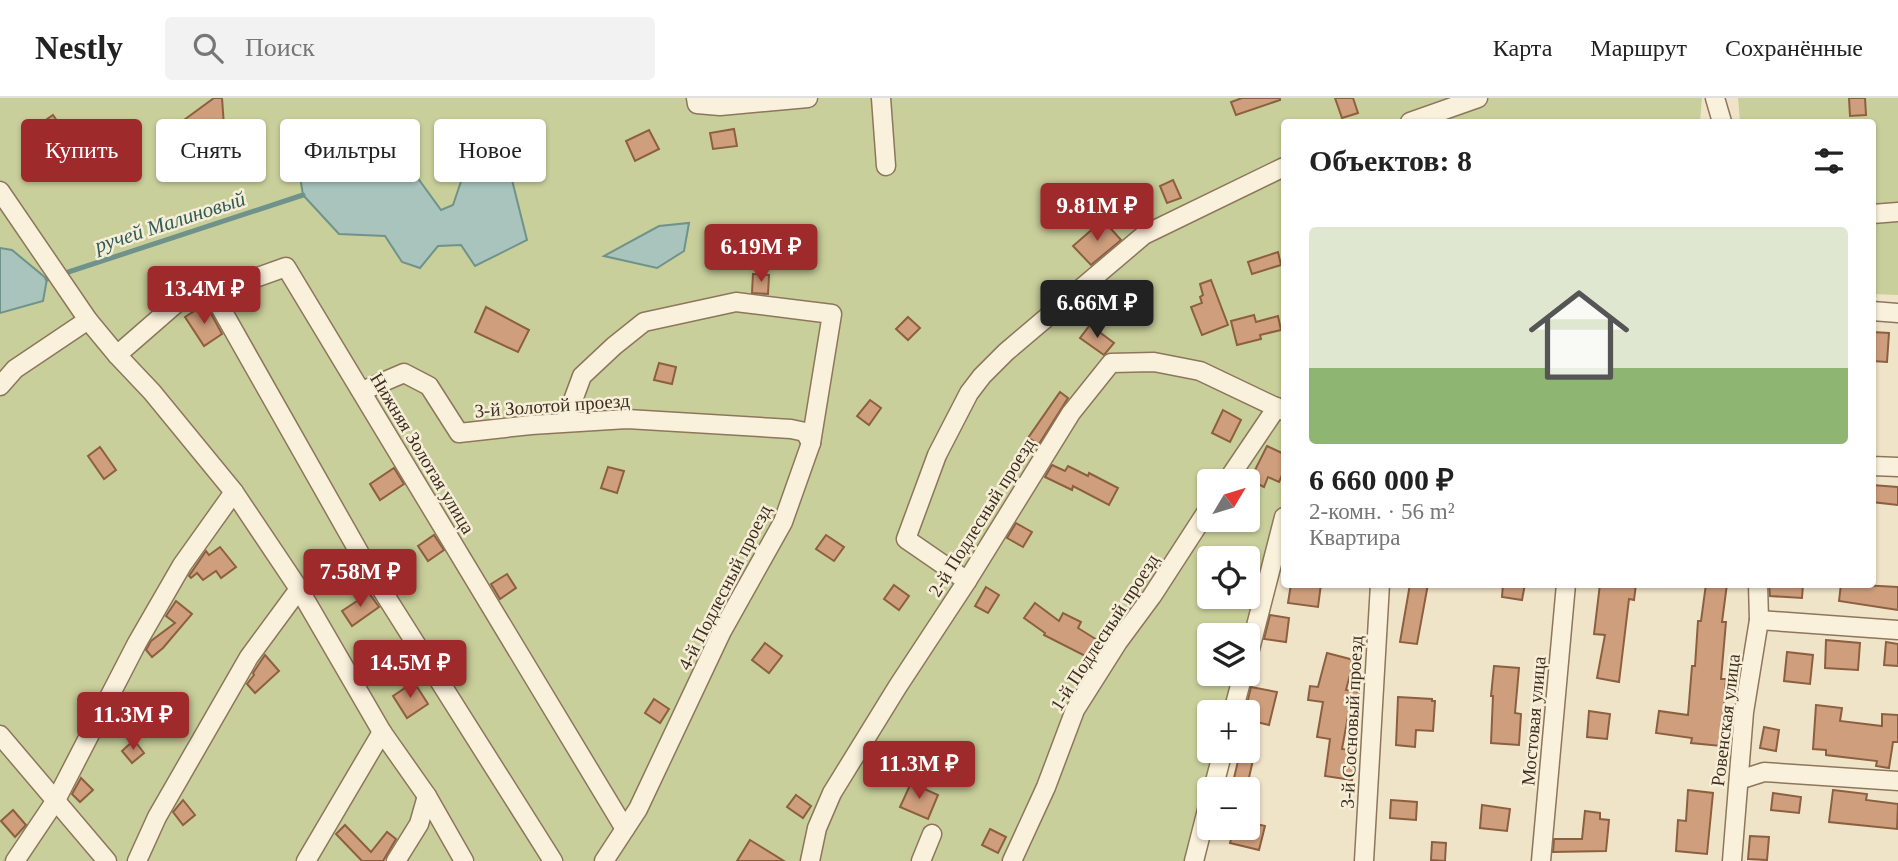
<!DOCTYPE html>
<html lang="ru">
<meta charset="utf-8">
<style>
body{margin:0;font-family:Georgia,serif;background:#f2f2f2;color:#222;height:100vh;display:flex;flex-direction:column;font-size:26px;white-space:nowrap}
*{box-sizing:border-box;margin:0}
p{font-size:23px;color:#767676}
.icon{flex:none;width:38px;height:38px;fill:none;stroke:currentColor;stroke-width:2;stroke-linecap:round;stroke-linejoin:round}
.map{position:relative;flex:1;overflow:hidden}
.panel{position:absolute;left:1281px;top:21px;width:595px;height:469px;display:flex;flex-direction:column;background:#fff;border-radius:7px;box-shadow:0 2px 5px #0004}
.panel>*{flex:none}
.guide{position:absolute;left:21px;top:21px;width:665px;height:63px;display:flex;gap:14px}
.needle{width:46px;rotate:52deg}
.tools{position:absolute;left:1197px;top:371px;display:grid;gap:14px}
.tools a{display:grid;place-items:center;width:63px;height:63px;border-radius:7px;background:#fff;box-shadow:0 2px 5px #0004;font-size:35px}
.price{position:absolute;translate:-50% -60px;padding:0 16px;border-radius:7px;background:#9e2a2b;color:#fff;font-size:23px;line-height:46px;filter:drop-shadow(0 2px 4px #0008)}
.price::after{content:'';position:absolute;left:50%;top:42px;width:21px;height:16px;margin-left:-10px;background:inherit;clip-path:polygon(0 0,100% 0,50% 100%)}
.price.current{background:#222;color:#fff}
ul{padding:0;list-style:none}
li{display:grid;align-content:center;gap:14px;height:371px;padding:0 28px}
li+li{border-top:2px solid #e0e0e0}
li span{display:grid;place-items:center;height:217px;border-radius:7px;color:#555}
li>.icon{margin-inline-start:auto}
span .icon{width:126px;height:126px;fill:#fffc;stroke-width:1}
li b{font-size:30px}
h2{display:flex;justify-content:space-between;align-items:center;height:84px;padding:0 28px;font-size:30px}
.chip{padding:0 24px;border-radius:7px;background:#fff;box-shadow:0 2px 5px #0004;font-size:24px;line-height:63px}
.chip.current{background:#9e2a2b;color:#fff}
header{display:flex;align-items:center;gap:42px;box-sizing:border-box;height:98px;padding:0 35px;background:#fff;border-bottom:2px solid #e0e0e0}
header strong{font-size:33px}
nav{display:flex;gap:38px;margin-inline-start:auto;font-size:24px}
.search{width:490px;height:63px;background:#f2f2f2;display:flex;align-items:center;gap:18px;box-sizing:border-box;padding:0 24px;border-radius:7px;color:#767676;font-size:26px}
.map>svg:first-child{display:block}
</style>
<header>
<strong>Nestly</strong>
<div class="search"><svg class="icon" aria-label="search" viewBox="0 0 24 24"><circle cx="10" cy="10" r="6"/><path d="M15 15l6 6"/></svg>Поиск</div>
<nav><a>Карта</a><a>Маршрут</a><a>Сохранённые</a></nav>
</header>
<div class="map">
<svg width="1898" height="763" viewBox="0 0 1898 763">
<rect width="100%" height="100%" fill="#f0e4c8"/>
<g fill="#c9cf9b" fill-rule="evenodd">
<path d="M0 0H1702L1700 24H1284V421L1248 537H1209V576H1242L1231 614H1209V653H1220L1190 763H0ZM1209 383H1248V422H1209ZM1209 460H1248V499H1209Z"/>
<path d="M1738 0H1898V197L1873 196 1872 24H1740Z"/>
</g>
<g fill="#a9c4bc" stroke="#6f938a" stroke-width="2">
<path d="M488 50 510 74 527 142 475 168 461 147 438 148 420 170 402 164 385 138 339 136 303 97 298 66 362 58 392 80 417 79 441 112 453 107 468 63Z"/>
<path d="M689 125 684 153 657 170 604 158 659 128Z"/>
<path d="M0 150 12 152 47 181 43 203 0 215Z"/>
</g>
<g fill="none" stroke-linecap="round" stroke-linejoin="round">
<path stroke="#6f938a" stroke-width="5" d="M47 181 303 97"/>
</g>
<g fill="#cf9f7d" stroke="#8d5f41" stroke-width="2">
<path d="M214 0H222L224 28 200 44 184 22Z"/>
<path d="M1242 0H1280V2L1236 17 1231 4Z"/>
<path d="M1335 0H1353L1358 15 1342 20Z"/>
<path d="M1849 0H1865L1866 17 1850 18Z"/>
<path d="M53 17 64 33 44 47 33 31Z"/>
<path d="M248 24 259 42 245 50 235 31Z"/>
<path d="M734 31 737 48 713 51 710 35Z"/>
<path d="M649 32 659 51 635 63 626 43Z"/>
<path d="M1173 82 1181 100 1167 105 1160 88Z"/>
<path d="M1073 87 1081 103 1062 113 1054 97Z"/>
<path d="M1103 122 1121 142 1091 167 1073 148Z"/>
<path d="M1278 154 1281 167 1252 176 1248 164Z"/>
<path d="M753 176 769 177 768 196 752 195Z"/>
<path d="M1211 182 1228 227 1202 237 1191 209 1202 205 1200 199 1203 197 1200 186Z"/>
<path d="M486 209 529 232 518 254 475 234Z"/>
<path d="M208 210 222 236 204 248 185 219 196 212Z"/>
<path d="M1254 217 1256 224 1278 218 1281 232 1260 237 1261 241 1237 247 1231 223Z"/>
<path d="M908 219 920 230 908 242 896 231Z"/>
<path d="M1090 227 1114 245 1104 257 1080 240Z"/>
<path d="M1872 234 1889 235 1887 264 1872 263Z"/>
<path d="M659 265 676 269 672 286 654 282Z"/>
<path d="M1060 294 1068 300 1039 346 1028 340Z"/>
<path d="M870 302 881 310 869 327 857 318Z"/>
<path d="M1223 312 1241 322 1230 344 1212 335Z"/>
<path d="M1267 348 1284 356V373L1279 384 1268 379 1264 389 1250 382Z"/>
<path d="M100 349 116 372 104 381 88 358Z"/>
<path d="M1052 367 1065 373 1068 368 1088 378 1089 375 1118 390 1109 407 1073 388 1072 392 1045 379Z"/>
<path d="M608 369 624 373 617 395 601 390Z"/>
<path d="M394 370 404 386 380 402 370 386Z"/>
<path d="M1872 387 1898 389V407L1872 404Z"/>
<path d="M1016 425 1032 434 1023 449 1007 440Z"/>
<path d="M434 437 444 452 428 463 418 448Z"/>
<path d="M826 437 844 449 834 463 816 451Z"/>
<path d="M220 449 236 469 221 480 216 473 203 482 197 475 191 480 189 478 206 453 209 457Z"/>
<path d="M507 476 516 490 500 501 491 486Z"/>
<path d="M1291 486H1321L1318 509 1288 505Z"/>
<path d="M1410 486H1428L1417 546 1400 544Z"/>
<path d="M1503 486H1525L1522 502 1502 499Z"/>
<path d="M1600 486H1636L1634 502 1629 501 1619 584 1597 580 1605 537 1594 536Z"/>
<path d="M1706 486H1727L1722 524H1726L1721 581H1726L1721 648 1691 645 1692 640 1656 635 1659 613 1688 617 1692 568H1695L1698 523H1701Z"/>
<path d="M1769 486H1803L1802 500 1770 498Z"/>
<path d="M1841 486 1898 489V512L1839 503Z"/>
<path d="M894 487 909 498 899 512 884 501Z"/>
<path d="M986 489 999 497 988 515 975 508Z"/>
<path d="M369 495 379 509 352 528 342 513Z"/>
<path d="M176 503 192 516 163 550 152 559 146 552 151 543 175 525 166 518Z"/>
<path d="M1035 505 1059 523 1063 515 1081 524 1078 530 1102 545 1093 562 1044 537 1045 535 1024 520Z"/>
<path d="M1270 517 1289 520 1286 544 1264 541Z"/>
<path d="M1826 542 1860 545 1858 572 1825 570Z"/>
<path d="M1886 544 1898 546V568L1884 567Z"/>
<path d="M765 545 782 558 769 575 752 562Z"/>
<path d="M1787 554 1813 557 1810 586 1784 583Z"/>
<path d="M1327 555 1354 562 1346 592 1359 594 1358 608 1350 607 1342 651 1356 653 1352 682 1325 678 1330 641 1317 639 1323 604 1308 602 1310 588 1318 589Z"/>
<path d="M265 557 279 573 255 595 247 586 254 577 253 575Z"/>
<path d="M1494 568 1519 570 1515 615 1521 616 1519 647 1491 645 1493 598H1491Z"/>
<path d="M414 584 428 606 407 620 393 598Z"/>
<path d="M1251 589 1277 594 1269 627 1248 622V614H1245Z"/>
<path d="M1398 599 1432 601V603H1435L1433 633 1416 632 1415 649 1396 647Z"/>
<path d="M654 601 669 611 660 625 645 615Z"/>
<path d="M1816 607 1842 610 1840 623 1882 628V616L1898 617V644H1893L1889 670 1876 668 1877 663 1826 657V652L1813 651Z"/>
<path d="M1589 613 1610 616 1607 641 1587 639Z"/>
<path d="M1764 629 1779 632 1776 653 1760 650Z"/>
<path d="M134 642 144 655 132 665 122 653Z"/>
<path d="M1239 659 1253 662 1248 684 1234 680Z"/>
<path d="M81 680 93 692 80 704 72 696Z"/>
<path d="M911 685 938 697 928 721 900 709Z"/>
<path d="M1688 692 1713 695 1707 756 1676 753 1678 722 1686 723Z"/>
<path d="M1833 692 1867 696 1866 702 1898 706 1897 731 1829 724Z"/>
<path d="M1773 695 1801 699 1799 715 1771 712Z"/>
<path d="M796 697 811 708 803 720 787 709Z"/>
<path d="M183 702 195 717 183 727 173 714Z"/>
<path d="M1391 702 1417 704 1416 722 1390 720Z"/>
<path d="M1482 707 1510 711 1507 733 1480 730Z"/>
<path d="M13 712 26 727 15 739 1 723Z"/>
<path d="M1585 713 1600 715V721L1609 722 1606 753 1553 754 1554 741H1582Z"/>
<path d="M1248 724 1265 728 1259 752 1230 745 1234 730H1248Z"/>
<path d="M345 727 371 754 387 734 396 741 383 763H362L336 736Z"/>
<path d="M990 731 1006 739 998 755 982 747Z"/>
<path d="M1750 738 1769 739 1767 762 1748 761Z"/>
<path d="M750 742 784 763H737Z"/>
<path d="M1432 744 1446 745 1445 763 1431 762Z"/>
</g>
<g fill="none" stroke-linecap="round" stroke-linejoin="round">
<g stroke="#8d765c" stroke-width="21">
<g id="minor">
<path d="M696 0 697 6 720 8 808 0"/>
<path d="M881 0 886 68"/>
<path d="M1715 0 1722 24"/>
<path d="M1410 24 1478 0"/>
<path d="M0 93 88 222 117 257 152 294 234 394 299 491 382 634 427 698 464 763"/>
<path d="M1872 116 1898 114"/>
<path d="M214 198 368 470 553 763"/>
<path d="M1872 213 1898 215"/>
<path d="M117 257 179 203 214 198 238 186 286 169 625 731"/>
<path d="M0 288 15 271 88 222"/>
<path d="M362 293 404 275 429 288 459 335 531 327 627 321 791 331 805 334 811 345"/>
<path d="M565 324 582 278 614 248 644 224 736 204 832 216 811 345 783 424 722 533 638 711 604 763"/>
<path d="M1872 368 1898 369"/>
<path d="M1227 383 1277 309"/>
<path d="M967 483 906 441 937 357 969 295 982 278 1006 254 1144 137 1284 69"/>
<path d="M1759 522 1898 532"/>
<path d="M1248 559 1284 419"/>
<path d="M1233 614 1243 576"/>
<path d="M0 637 107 763"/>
<path d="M1739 682 1764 674 1898 683"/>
<path d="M1213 691 1223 653"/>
<path d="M15 763 56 702 137 545 182 467 234 394"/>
<path d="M137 763 157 719 249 559 299 491"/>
<path d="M306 763 382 634"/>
<path d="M396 763 419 726 427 698"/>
<path d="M810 763 817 730 832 695 898 588 967 483 1071 315 1111 265 1154 264 1200 273 1284 313"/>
<path d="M921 763 932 736"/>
<path d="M1012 763 1046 689 1075 612 1118 544 1152 498 1209 410"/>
<path d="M1194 763 1209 704"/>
<path d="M1364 763 1380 486"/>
<path d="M1541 763 1566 486"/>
<path d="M1732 763 1744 614 1759 522 1758 486"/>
</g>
</g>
<use href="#minor" stroke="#faf1dc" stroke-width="18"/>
</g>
<g text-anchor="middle" stroke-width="5" stroke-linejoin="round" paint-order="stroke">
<g font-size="19" fill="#3d2e20" stroke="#f7eed8">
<text transform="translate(552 307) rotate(-4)" y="7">3-й Золотой проезд</text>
<text transform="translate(423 355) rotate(59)" y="7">Нижняя Золотая улица</text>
<text transform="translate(981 419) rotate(-58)" y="7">2-й Подлесный проезд</text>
<text transform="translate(724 489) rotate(-63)" y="7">4-й Подлесный проезд</text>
<text transform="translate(1104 534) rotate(-57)" y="7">1-й Подлесный проезд</text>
<text transform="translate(1725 622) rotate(-83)" y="7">Ровенская улица</text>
<text transform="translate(1533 623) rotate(-85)" y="7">Мостовая улица</text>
<text transform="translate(1351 624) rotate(-87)" y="7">3-й Сосновый проезд</text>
</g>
<g font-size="21" font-style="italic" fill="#2f5d5a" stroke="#f7eed8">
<text transform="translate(170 124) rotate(-18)" y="7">ручей Малиновый</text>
</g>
</g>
</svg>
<div class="tools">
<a><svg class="needle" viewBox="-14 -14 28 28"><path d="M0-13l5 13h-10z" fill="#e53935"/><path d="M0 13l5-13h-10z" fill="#767676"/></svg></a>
<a><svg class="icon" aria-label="locate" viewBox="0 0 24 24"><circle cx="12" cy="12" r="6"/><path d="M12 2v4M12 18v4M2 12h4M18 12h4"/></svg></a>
<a><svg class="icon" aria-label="layers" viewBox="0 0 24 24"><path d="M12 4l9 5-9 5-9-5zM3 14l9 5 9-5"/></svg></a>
<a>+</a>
<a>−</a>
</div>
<b class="price" style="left:1097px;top:145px">9.81M ₽</b>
<b class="price" style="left:761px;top:186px">6.19M ₽</b>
<b class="price" style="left:204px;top:228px">13.4M ₽</b>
<b class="price current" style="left:1097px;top:242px">6.66M ₽</b>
<b class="price" style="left:360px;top:511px">7.58M ₽</b>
<b class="price" style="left:410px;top:602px">14.5M ₽</b>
<b class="price" style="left:133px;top:654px">11.3M ₽</b>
<b class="price" style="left:919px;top:703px">11.3M ₽</b>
<div class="guide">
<a class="chip current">Купить</a>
<a class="chip">Снять</a>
<a class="chip">Фильтры</a>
<a class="chip">Новое</a>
</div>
<section class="panel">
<h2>Объектов: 8<svg class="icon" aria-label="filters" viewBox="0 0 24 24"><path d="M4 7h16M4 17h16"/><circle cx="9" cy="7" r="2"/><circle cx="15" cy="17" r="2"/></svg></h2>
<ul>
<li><span style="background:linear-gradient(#dfe7d0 65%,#8fb573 0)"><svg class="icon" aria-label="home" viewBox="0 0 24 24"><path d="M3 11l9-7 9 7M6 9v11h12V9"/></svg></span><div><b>6 660 000 ₽</b><p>2-комн. · 56 m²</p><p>Квартира</p></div></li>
</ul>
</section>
</div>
